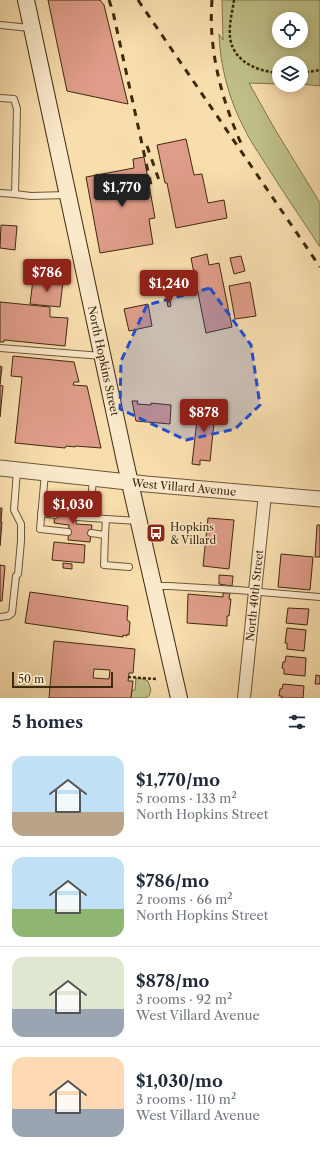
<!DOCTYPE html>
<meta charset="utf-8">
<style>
body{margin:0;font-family:"Libre Caslon Text",serif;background:#f2f2f3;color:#1f2937;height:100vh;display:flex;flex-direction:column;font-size:15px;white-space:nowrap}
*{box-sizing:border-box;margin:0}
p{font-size:13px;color:#747a83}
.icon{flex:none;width:22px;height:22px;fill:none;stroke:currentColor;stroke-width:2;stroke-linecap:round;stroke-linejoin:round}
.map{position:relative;height:698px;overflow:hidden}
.drawer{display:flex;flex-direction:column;background:#fff;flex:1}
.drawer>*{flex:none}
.controls{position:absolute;left:272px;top:12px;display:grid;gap:8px}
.controls a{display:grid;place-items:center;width:36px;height:36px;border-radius:50%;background:#fff;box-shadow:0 2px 10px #0003;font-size:20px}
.scale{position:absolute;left:12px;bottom:10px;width:101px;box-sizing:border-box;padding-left:4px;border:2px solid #3f2a10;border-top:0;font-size:11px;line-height:14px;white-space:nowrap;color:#3f2a10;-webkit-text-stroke:3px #fae9ca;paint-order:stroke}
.price{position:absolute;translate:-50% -34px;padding:0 9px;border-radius:4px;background:#8f2418;color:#fff;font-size:13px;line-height:26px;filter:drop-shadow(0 1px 2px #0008)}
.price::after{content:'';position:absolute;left:50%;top:24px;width:12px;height:9px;margin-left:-6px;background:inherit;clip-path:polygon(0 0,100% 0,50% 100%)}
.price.selected{background:#222;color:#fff}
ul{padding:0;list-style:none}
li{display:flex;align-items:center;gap:12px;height:100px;padding:0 12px}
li+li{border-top:1px solid #e0e1e3}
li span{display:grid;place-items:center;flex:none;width:112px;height:80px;border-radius:12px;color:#555}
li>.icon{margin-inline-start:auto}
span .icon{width:48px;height:48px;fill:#fffc;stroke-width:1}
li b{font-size:17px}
h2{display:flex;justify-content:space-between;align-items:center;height:48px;padding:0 12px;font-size:17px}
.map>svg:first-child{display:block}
</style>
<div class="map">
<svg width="320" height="698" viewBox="0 0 320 698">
<rect width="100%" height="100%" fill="#f8ddad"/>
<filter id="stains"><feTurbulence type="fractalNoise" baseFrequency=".005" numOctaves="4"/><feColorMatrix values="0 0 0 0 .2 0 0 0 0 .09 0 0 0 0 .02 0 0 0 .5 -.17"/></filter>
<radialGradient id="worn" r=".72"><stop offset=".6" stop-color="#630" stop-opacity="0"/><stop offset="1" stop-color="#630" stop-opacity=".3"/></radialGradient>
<g fill="#bfc088" stroke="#7f754c" fill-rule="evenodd">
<path d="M222 0H320V86L301 84V63H279V84L249 83 273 126 320 203V247C301 218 281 189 263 160 256 149 249 139 244 128 229 100 220 65 219 34L223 40ZM279 19H301V41H279Z"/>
<path d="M136 678 143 679 148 681 151 690 149 696 145 698H131L132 690H135Z"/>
</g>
<g fill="#df9d89" stroke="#3f2a10" fill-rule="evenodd">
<path d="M48 0H100L104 5 128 104 67 91Z"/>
<path d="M186 139 194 175 202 174 208 203 224 200 227 218 176 228 167 183H165L157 145Z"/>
<path d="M144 157 155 218 149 219 153 244 100 253 86 177 134 168 133 159Z"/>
<path d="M1 225 17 226 15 250 0 248Z"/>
<path d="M207 254 209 265 219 263 232 327 206 333 191 258Z"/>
<path d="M241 256 245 271 234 274 230 258Z"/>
<path d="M33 280 63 282 60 307 30 304Z"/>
<path d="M250 282 256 316 235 319 229 286Z"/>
<path d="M167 301H170L171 306 168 307Z"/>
<path d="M0 302 50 307V317L68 318 65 346 4 340V342H0Z"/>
<path d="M148 304 152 326 129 331 124 309Z"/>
<path d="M13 356 74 362 79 382H74L73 385 87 386 101 448 75 446V447L66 446 65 448 15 443 22 377 11 376Z"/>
<path d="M0 366 2 367 0 384Z"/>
<path d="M0 385 3 386 0 417Z"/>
<path d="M132 401H138L137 404 151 405V403L171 405 170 424 136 421Z"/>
<path d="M199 402 216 404 210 461 200 460V465L192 464Z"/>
<path d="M56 507 78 509 76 524 92 525 90 542 68 540 69 525 54 523Z"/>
<path d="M0 508H2L1 522H2L0 546Z"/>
<path d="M208 518 234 520 229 569 203 566Z"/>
<path d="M317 525H320V557H315Z"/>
<path d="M54 542 85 545 84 563 52 560Z"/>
<path d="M281 554 313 557 310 590 278 587Z"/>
<path d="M63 563 72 564V569L63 568Z"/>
<path d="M0 565 5 566 2 601H0Z"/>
<path d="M219 575 233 576 232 586 219 584Z"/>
<path d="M30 592 128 606 127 620 130 622 129 635 127 634V636L123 635V637L25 623Z"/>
<path d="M223 593H230L229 599H231L229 616H227V626L187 623 188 594 223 597Z"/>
<path d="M288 608 309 609 307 625 286 623Z"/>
<path d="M287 628 306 630 304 651 287 649V643H285Z"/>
<path d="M54 641 135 649 133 673H129L128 681H133L131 698H49ZM94 669 110 670 109 679 93 678Z"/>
<path d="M286 656 306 658 305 676 284 674V669L282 668 283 662H285Z"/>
<path d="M316 675 320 676V684H315Z"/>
<path d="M283 684 304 686 303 698H281L282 696H279L280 689H282Z"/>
</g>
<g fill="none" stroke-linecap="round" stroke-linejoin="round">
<g stroke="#6d5737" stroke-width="8">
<g id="service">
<path d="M0 25 30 28"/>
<path d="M0 98 14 99 17 109 15 194 0 193"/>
<path d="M15 194 31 196 67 195"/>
<path d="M0 348 102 356"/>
<path d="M45 473 40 529 68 532"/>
<path d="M41 513 55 515"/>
<path d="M77 517 106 519"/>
<path d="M90 518 93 478"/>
<path d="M91 533 105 535 106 519 138 521"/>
<path d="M105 535 104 565 129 567"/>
<path d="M155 586H169L237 590 320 597"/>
<path d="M0 617 8 616 12 613 16 576 18 574 21 541V524L14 510 17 470"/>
</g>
</g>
<g stroke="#6d5737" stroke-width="14">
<g id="minor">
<path id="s1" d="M244 698 265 494"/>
</g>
</g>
<g stroke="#6d5737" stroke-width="17">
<g id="tertiary">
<path id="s2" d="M0 468 146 484 320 499"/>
</g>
</g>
<g stroke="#3f2a10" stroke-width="18">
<g id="secondary">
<path id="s3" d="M26 0 125 461 179 698"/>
</g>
</g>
<g stroke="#3f2a10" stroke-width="2.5" stroke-dasharray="3 2" stroke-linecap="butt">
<path d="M234 0C233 9 230 19 230 28 227 58 253 71 279 73"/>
<path d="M301 73 320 70"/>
<path d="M128 677 156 679"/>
</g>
<use href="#service" stroke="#fae9ca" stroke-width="6"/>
<use href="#minor" stroke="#fae9ca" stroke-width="12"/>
<use href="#tertiary" stroke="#fae9ca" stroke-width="15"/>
<use href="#secondary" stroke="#fae9ca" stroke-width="16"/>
<g stroke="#3f2a10" stroke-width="3" stroke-dasharray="7 7" stroke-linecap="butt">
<path d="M109 0 113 12 151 185"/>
<path d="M138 0 320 267"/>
<path d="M212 0C208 51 222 101 243 148"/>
<path d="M147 146 160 183"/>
</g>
</g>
<path fill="#1d4ed8" fill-opacity="0.2" stroke="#1d4ed8" stroke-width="3" stroke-dasharray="8 5" stroke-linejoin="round" d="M210 288 251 345 260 405 235 429 186 440 120 409 121 361 147 305Z"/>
<defs>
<g id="bus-square" transform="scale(1)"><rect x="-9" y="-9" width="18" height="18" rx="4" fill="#8f2418" stroke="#fae9ca"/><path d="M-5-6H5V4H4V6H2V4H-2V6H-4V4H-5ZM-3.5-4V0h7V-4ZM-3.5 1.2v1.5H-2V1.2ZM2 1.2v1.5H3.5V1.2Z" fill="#fff"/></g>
</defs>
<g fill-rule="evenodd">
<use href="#bus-square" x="156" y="533"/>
</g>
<g text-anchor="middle" stroke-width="3" stroke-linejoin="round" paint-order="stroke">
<g font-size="11" fill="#3f2a10" stroke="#fae9ca">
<text dy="4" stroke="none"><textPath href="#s3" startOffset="369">North Hopkins Street</textPath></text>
<text dy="4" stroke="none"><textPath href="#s2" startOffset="185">West Villard Avenue</textPath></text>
<text dy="4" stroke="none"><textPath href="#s1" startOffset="103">North 40th Street</textPath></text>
</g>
<g font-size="11" fill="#3f2a10" stroke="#fae9ca" text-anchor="start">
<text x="170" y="531">Hopkins<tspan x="170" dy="13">&amp; Villard</tspan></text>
</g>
</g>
<rect width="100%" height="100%" filter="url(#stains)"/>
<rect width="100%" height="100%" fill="url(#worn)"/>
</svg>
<div class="controls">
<a><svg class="icon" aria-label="locate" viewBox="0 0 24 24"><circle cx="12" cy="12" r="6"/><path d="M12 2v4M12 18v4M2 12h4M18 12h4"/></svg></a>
<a><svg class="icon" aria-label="layers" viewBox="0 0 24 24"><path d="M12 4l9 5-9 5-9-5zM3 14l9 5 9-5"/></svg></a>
</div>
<div class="scale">50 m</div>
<b class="price selected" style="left:122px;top:208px">$1,770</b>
<b class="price" style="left:47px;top:293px">$786</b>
<b class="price" style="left:169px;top:304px">$1,240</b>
<b class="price" style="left:204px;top:433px">$878</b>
<b class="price" style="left:73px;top:525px">$1,030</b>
</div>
<section class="drawer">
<h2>5 homes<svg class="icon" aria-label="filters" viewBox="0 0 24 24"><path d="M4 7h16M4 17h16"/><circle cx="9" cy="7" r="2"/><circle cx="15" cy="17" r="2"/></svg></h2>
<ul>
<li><span style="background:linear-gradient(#bfe0f5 70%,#b9a48a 0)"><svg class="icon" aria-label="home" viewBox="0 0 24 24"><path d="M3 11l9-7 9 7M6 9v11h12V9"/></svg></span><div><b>$1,770/mo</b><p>5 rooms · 133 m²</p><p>North Hopkins Street</p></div></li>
<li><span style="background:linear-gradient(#bfe0f5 65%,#8fb573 0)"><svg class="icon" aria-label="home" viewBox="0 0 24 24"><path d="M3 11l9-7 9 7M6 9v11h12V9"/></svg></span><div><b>$786/mo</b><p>2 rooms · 66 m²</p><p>North Hopkins Street</p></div></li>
<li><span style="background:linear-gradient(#dfe7d0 65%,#9aa5b1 0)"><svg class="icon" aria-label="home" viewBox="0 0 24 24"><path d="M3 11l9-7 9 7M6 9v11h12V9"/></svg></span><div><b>$878/mo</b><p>3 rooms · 92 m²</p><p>West Villard Avenue</p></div></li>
<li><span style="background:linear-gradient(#ffd9b3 65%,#9aa5b1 0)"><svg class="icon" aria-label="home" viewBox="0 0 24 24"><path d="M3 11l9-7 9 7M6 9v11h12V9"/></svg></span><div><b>$1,030/mo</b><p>3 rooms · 110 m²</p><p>West Villard Avenue</p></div></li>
</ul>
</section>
